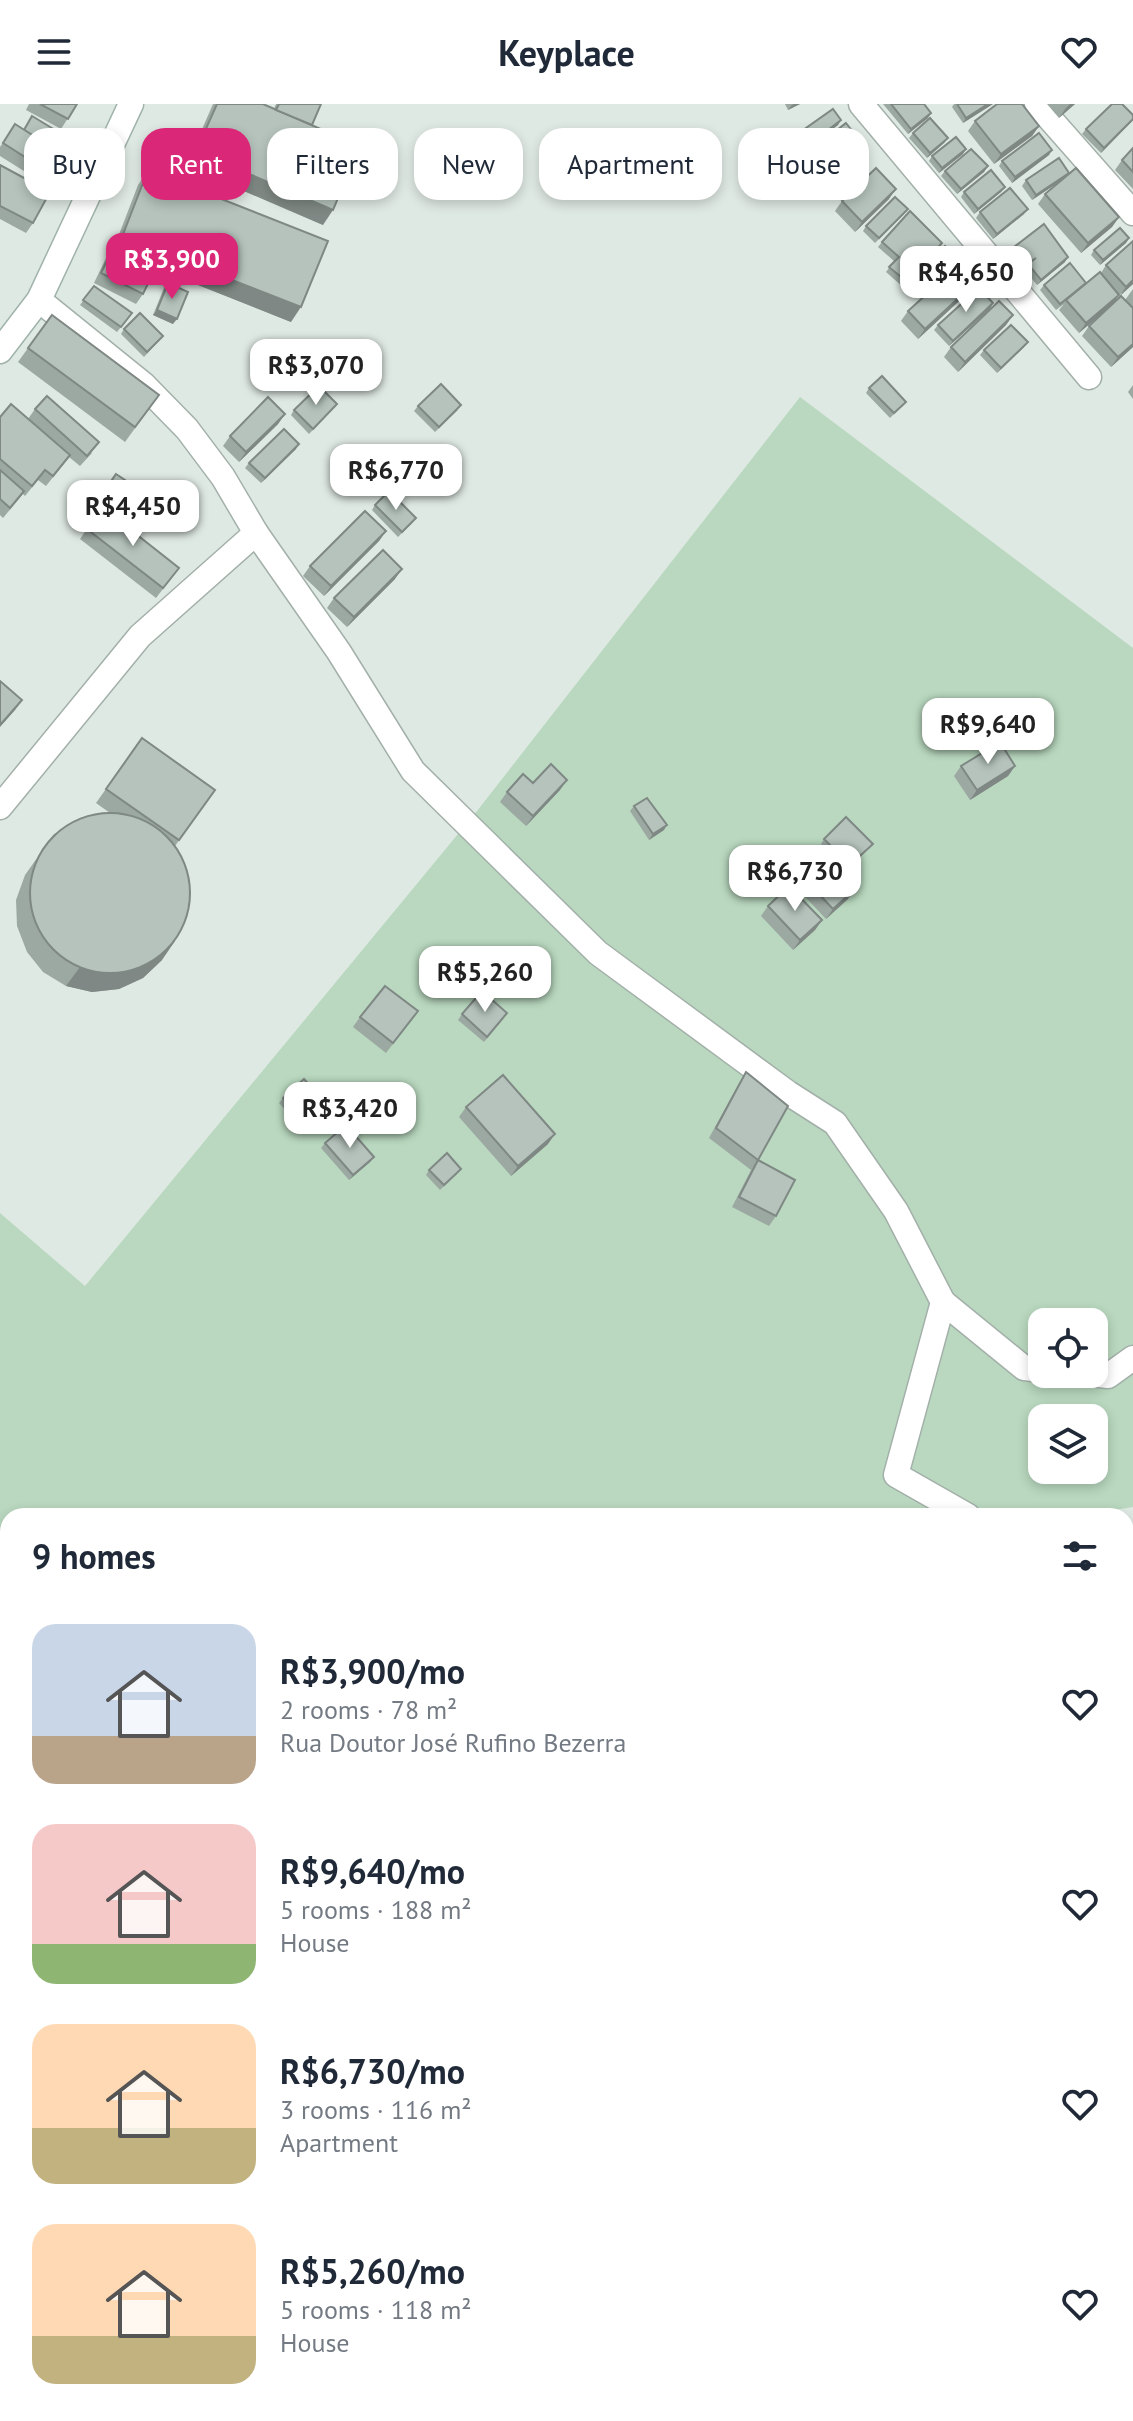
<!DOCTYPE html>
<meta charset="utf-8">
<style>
body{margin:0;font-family:"PT Sans",sans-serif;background:#f6f6f7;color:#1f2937;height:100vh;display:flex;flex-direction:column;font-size:30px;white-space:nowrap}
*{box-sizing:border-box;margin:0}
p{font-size:26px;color:#747a83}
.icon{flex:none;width:44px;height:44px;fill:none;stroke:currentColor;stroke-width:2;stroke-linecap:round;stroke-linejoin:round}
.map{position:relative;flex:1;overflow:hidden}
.sheet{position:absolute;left:0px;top:1404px;width:1134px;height:914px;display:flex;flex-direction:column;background:#fff;border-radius:24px 24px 0 0;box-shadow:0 4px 12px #0003}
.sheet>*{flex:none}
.top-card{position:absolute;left:24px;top:24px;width:1086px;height:72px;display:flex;gap:16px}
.buttons{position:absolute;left:1028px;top:1204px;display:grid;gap:16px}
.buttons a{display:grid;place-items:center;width:80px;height:80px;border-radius:16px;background:#fff;box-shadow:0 4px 12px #0003;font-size:40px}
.price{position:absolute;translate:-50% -68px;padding:0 18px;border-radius:16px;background:#fff;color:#222;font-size:26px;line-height:52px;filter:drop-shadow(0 2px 4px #0008)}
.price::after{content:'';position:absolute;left:50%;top:48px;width:24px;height:18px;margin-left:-12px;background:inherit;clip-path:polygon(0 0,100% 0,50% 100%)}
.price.on{background:#db2777;color:#fff}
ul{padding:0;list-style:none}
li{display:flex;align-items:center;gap:24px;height:200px;padding:0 32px}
li span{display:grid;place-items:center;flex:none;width:224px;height:160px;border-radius:24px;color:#555}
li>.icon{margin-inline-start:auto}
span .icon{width:96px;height:96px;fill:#fffc;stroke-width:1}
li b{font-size:34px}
h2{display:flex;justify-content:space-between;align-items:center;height:96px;padding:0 32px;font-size:34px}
.chip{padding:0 28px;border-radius:24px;background:#fff;box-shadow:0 4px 12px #0003;font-size:28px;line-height:72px}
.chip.on{background:#db2777;color:#fff}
header{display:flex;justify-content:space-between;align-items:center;height:104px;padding:0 32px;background:#fff;font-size:36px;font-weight:700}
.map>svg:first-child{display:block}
</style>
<header><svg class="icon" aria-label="menu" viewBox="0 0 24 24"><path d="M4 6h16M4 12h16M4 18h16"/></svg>Keyplace<svg class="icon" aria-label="heart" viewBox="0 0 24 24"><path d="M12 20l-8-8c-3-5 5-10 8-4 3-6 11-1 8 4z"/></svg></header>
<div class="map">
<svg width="1133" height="2317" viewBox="0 0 1133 2317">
<rect width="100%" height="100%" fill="#dfe9e3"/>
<g fill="#b9d8bf" fill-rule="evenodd">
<path d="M800 293 1133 544V1403L1077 1412H8V1800L0 1801V1109L85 1182 477 707ZM1042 1218H1094V1270H1042ZM1042 1314H1094V1366H1042Z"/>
<path d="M1133 1755V2317H0V2018L8 2016V2310H1126V1760Z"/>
</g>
<g fill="#8bc5c9">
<path d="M1133 1645V1755L1126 1760V1650Z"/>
<path d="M8 1919V2016L0 2018V1920Z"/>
</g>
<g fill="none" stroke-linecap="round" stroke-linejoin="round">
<g stroke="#a3b0a9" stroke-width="27">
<g id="minor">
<path d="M861 0 1089 273"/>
<path d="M1037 0 1133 109"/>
<path d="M39 196 143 280 187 325 223 373 256 429 339 548 413 667 598 849 788 989 835 1019 896 1107 943 1198 896 1371 968 1412"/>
<path d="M0 703 140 532 256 429"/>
<path d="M943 1198 1024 1264 1042 1266"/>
<path d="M1090 1270 1108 1272 1133 1254"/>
</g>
</g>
<g stroke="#9fb3aa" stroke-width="27">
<path id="secondary" d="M0 247 39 196 131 0"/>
</g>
<use href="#minor" stroke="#fff" stroke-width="24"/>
<use href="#secondary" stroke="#fff" stroke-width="24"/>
</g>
<g fill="#9ca8a2">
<path d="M29 0H77L61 25 26 6Z"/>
<path d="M213 0H263L274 5 276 0H321L312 21 323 121 186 62Z"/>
<path d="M785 0H800L788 6Z"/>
<path d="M883 0H924L928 14 908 30Z"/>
<path d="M954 0H993L963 19 952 3Z"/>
<path d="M1047 0H1075L1059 14Z"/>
<path d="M1133 16 1101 49 1082 30 1086 25Z"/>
<path d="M975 17 1039 22 1032 32 994 60 968 27Z"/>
<path d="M15 20 70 55 51 84 0 52V43Z"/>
<path d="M838 21 811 41 802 29 806 24Z"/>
<path d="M913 29 948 34 944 39 927 54 909 34Z"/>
<path d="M822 38 860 47 836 66 818 43Z"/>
<path d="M1133 44V85L1115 66 1122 56Z"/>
<path d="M963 50 939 69 929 57 932 52Z"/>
<path d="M1049 51 1012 79 999 62 1002 57Z"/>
<path d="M0 61 33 119 26 129 0 115Z"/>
<path d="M988 62 984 68 957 90 941 72 945 67Z"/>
<path d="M148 66 291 218 156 164 143 190 136 200 94 179 108 150 115 141 138 81Z"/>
<path d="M1069 69 1119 113 1112 123 1081 149 1038 100 1045 90 1059 78 1032 96 1022 82 1026 76Z"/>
<path d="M1005 83 1001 88 974 110 961 93 964 88Z"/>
<path d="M889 95 855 128 835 107 842 97Z"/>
<path d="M980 108 1024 110 993 135 976 114Z"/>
<path d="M904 110 875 139 863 127 866 122Z"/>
<path d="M1129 134 1126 139 1100 161 1091 151 1094 146Z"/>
<path d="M882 138 942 139 922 163 958 157 955 162 923 192 909 177 903 183 886 168 894 157 878 143Z"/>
<path d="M1014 143 1065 158 1037 181 1025 166 1027 163 1023 165 1010 148Z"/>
<path d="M1106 161 1133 180 1118 192 1113 199 1125 196 1133 185V243L1111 263 1082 232 1089 222 1107 205 1079 229 1059 206 1064 200 1056 206 1040 186 1044 181 1086 179 1101 169Z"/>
<path d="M168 179 173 220 153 211 164 184Z"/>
<path d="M94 182 132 209 117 228 80 201Z"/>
<path d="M971 186 918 235 901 217 908 207Z"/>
<path d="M993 199 990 205 949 242 934 226 938 221Z"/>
<path d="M52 211 159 291 125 338 18 258Z"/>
<path d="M1013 211 1006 221 958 268 944 253 951 243Z"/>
<path d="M124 225 163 232 144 253 121 230Z"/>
<path d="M1024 243 997 269 980 251 984 246Z"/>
<path d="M1133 281V295L1128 288Z"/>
<path d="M869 284 906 298 890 314 866 289Z"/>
<path d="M337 300 309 330 291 311 294 306Z"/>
<path d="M418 302 458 306 435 328 414 307Z"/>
<path d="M35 305 92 349 80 362 69 353 46 382 38 376 25 392 23 390 3 414 0 411V313L28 315Z"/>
<path d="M285 310 278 320 239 358 223 342 230 332Z"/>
<path d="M296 345 261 379 245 364 249 359Z"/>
<path d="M116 370 133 422 131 426 179 464 156 494 80 435 96 412 90 408Z"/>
<path d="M375 401 412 419 398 433 372 406Z"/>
<path d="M386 427 379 437 324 492 303 472 310 462Z"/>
<path d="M395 475 347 523 327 504 334 494Z"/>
<path d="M142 634 215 686 175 742 162 856 143 874 119 885 92 888 66 882 43 868 27 848 17 822 16 796 25 771 54 730 110 709 96 699Z"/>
<path d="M961 662H1015L1008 672 970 696 954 672Z"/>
<path d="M533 679 560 686 526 722 500 698 507 688Z"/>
<path d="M634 702 664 726 649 736 630 707Z"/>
<path d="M824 735 873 740 847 766 821 740Z"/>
<path d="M801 771 855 785 848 795 826 815 794 781Z"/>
<path d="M768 802 822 816 815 826 793 846 761 812Z"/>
<path d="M418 907 386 949 353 923 360 913Z"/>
<path d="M462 910 504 914 484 938 458 916Z"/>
<path d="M746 968 758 1056 776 1112 769 1122 732 1103 751 1066 709 1034 739 979Z"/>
<path d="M283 994 332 1007 328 1012 307 1030 279 999Z"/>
<path d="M466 1003 548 1040 511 1072 459 1013Z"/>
<path d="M325 1039 374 1053 370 1058 349 1076 321 1044Z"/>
<path d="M429 1066 457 1070 440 1086 426 1071Z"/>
</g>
<g fill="#7f8884">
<path d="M794 0H800L788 6 792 1Z"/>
<path d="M988 0H993L963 19 966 14Z"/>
<path d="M1070 0H1075L1059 14 1066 4Z"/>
<path d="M931 9 928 14 908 30 911 25Z"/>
<path d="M1133 15 1131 18 1101 49 1104 44Z"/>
<path d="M841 16 838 21 811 41 815 36Z"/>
<path d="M1039 22 1032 32 994 60 1001 50Z"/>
<path d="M948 34 944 39 927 54 930 49Z"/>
<path d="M864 42 860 47 836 66 840 61Z"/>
<path d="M966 45 963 50 939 69 942 64Z"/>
<path d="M1052 46 1049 51 1012 79 1015 73Z"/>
<path d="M196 47 333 106 323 121 186 62Z"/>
<path d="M988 62 984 68 957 90 961 85Z"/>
<path d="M1069 69 1065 74 1032 96 1036 91Z"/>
<path d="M1005 83 1001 88 974 110 978 105Z"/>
<path d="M896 85 889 95 855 128 862 118Z"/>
<path d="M1028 105 1024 110 993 135 997 130Z"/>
<path d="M1119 113 1112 123 1081 149 1088 139Z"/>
<path d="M122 133 301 203 291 218 112 147Z"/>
<path d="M1129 134 1126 139 1100 161 1103 156Z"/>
<path d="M1068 153 1065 158 1037 181 1041 176Z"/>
<path d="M958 157 955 162 923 192 927 187Z"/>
<path d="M978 176 971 186 918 235 925 225Z"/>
<path d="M1133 176V180L1119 193 1126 183Z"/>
<path d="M1119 191 1112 201 1079 229 1086 219Z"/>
<path d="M993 199 990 205 949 242 953 237Z"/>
<path d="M157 206 177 215 173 220 153 211Z"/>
<path d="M1013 211 1006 221 958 268 965 258Z"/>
<path d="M1028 238 1024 243 997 269 1001 264Z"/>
<path d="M1133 240V243L1111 263 1118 253Z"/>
<path d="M285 310 278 320 239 358 246 348Z"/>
<path d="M299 340 296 345 261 379 265 374Z"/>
<path d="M386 427 379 437 324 492 331 482Z"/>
<path d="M402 465 395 475 347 523 354 513Z"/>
<path d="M22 596 15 606 0 623V621Z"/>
<path d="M1015 662 1008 672 970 696 977 686Z"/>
<path d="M567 676 560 686 526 722 533 712Z"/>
<path d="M667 721 664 726 649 736 653 730Z"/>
<path d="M855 785 848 795 826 815 833 805Z"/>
<path d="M822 816 815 826 793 846 800 836Z"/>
<path d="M175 837 162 856 143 874 119 885 92 888 66 882 80 863Z"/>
<path d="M332 1007 328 1012 307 1030 310 1025Z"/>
<path d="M555 1030 548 1040 511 1072 518 1062Z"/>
<path d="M374 1053 370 1058 349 1076 353 1071Z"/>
</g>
<g fill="#b5c3bc" stroke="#7f8884" stroke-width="2">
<path d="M40 0H77L68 15Z"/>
<path d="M217 0H263L360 42 333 106 196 47Z"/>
<path d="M279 0H321L312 21 276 6Z"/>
<path d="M891 0H924L931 9 911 25Z"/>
<path d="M957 0H988L966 14Z"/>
<path d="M997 0H1022L1039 22 1001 50 975 17Z"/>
<path d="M1112 0H1122L1133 11V15L1104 44 1086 25Z"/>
<path d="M833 5 841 16 815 36 806 24Z"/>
<path d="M32 12 65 32 56 46 24 26Z"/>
<path d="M930 14 948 34 930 49 913 29Z"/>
<path d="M846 19 864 42 840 61 822 38Z"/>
<path d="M15 20 70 55 58 74 3 39Z"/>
<path d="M1039 29 1052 46 1015 73 1002 57Z"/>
<path d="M956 33 966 45 942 64 932 52Z"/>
<path d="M1133 44V68L1122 56Z"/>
<path d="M971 45 988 62 961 85 945 67Z"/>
<path d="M1059 54 1069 69 1036 91 1026 76Z"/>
<path d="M0 61 50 88 33 119 0 102Z"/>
<path d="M876 64 896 85 862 118 842 97Z"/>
<path d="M1076 64 1119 113 1088 139 1045 90Z"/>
<path d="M148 66 328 137 301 203 122 133Z"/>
<path d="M991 66 1005 83 978 105 964 88Z"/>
<path d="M1010 84 1028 105 997 130 980 108Z"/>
<path d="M895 93 908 105 879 134 866 122Z"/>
<path d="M910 107 942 139 915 169 945 142 958 157 927 187 913 172 907 178 889 163 899 153 882 138Z"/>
<path d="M1044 120 1068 153 1041 176 1028 160 1036 154 1026 160 1014 143Z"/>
<path d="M1120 124 1129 134 1103 156 1094 146Z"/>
<path d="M1133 137V176L1126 183 1106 161Z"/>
<path d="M115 140 157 161 143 190 101 169Z"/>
<path d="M962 158 978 176 925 225 908 207Z"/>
<path d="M1070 159 1086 179 1060 200 1044 181Z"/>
<path d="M1100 168 1119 191 1086 219 1066 196Z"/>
<path d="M168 179 188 188 177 215 157 206Z"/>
<path d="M94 182 132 209 121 223 83 196Z"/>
<path d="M979 184 993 199 953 237 938 221Z"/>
<path d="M1121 192 1133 204V240L1118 253 1089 222Z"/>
<path d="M999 197 1013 211 965 258 951 243Z"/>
<path d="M140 209 163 232 147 248 124 225Z"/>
<path d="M52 211 159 291 135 323 28 244Z"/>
<path d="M1011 221 1028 238 1001 264 984 246Z"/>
<path d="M882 272 906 298 894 309 869 284Z"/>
<path d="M441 280 461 301 439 323 418 302Z"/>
<path d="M319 282 337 300 313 325 294 306Z"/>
<path d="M47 292 99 338 87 352 35 305Z"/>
<path d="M268 293 285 310 246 348 230 332Z"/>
<path d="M11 300 70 351 53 372 45 366 32 382 0 355V313Z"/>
<path d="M284 325 299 340 265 374 249 359Z"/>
<path d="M0 366 24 387 10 404 0 395Z"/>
<path d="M116 370 152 394 133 422 97 398Z"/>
<path d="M389 387 416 414 402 428 375 401Z"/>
<path d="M103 404 179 464 163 484 87 425Z"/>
<path d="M365 407 386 427 331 482 310 462Z"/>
<path d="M383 446 402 465 354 513 334 494Z"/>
<path d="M0 577 22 596 0 621Z"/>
<path d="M142 634 215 686 179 736 106 685Z"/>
<path d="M1000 638 1015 662 977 686 961 662Z"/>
<path d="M551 660 567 676 533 712 507 688 523 670 533 679Z"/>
<path d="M647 694 667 721 653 730 634 702Z"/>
<circle cx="110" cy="789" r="80"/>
<path d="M846 713 873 740 850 761 824 735Z"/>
<path d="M822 751 855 785 833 805 801 771Z"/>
<path d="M789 782 822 816 800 836 768 802Z"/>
<path d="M385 882 418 907 393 939 360 913Z"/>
<path d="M482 887 507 909 487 933 462 910Z"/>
<path d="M746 968 788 1002 758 1056 795 1076 776 1112 739 1093 758 1056 716 1024Z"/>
<path d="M503 971 555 1030 518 1062 466 1003Z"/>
<path d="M304 975 332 1007 310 1025 283 994Z"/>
<path d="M346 1021 374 1053 353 1071 325 1039Z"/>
<path d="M447 1049 461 1065 444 1081 429 1066Z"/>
</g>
</svg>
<div class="buttons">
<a><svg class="icon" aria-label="locate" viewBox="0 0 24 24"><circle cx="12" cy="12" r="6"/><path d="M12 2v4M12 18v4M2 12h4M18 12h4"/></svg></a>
<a><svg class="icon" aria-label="layers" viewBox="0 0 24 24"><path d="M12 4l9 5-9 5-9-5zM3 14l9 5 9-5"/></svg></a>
</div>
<b class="price on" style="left:172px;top:197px">R$3,900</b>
<b class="price" style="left:966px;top:210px">R$4,650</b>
<b class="price" style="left:316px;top:303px">R$3,070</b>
<b class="price" style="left:396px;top:408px">R$6,770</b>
<b class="price" style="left:133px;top:444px">R$4,450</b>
<b class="price" style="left:988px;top:662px">R$9,640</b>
<b class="price" style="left:795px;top:809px">R$6,730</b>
<b class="price" style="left:485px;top:910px">R$5,260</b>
<b class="price" style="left:350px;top:1046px">R$3,420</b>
<div class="top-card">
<a class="chip">Buy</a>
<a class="chip on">Rent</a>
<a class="chip">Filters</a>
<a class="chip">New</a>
<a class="chip">Apartment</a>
<a class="chip">House</a>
</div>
<section class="sheet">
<h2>9 homes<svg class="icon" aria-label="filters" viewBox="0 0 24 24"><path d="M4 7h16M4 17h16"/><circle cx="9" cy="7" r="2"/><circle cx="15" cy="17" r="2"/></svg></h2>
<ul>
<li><span style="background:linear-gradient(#c9d6e8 70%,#b9a48a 0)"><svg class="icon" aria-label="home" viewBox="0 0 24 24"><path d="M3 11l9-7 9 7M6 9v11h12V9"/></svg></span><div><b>R$3,900/mo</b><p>2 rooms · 78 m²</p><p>Rua Doutor José Rufino Bezerra</p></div><svg class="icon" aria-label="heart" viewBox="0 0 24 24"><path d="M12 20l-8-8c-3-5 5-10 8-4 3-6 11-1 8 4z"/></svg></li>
<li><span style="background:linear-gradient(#f6c9c9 75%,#8fb573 0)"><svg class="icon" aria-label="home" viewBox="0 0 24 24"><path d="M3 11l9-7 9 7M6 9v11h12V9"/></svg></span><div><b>R$9,640/mo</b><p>5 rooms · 188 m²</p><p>House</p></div><svg class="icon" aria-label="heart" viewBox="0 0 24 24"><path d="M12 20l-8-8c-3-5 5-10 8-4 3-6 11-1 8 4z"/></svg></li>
<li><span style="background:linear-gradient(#ffd9b3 65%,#c2b280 0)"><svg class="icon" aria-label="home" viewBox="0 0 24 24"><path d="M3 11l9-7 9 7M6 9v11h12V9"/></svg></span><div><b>R$6,730/mo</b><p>3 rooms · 116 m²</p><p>Apartment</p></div><svg class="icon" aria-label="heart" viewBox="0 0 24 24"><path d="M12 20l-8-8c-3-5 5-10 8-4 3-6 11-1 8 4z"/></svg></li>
<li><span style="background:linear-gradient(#ffd9b3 70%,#c2b280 0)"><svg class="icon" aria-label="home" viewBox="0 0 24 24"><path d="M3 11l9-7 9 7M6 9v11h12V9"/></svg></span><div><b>R$5,260/mo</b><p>5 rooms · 118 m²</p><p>House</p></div><svg class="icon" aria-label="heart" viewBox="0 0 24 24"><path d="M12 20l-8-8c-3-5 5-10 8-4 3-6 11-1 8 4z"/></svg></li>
</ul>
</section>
</div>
